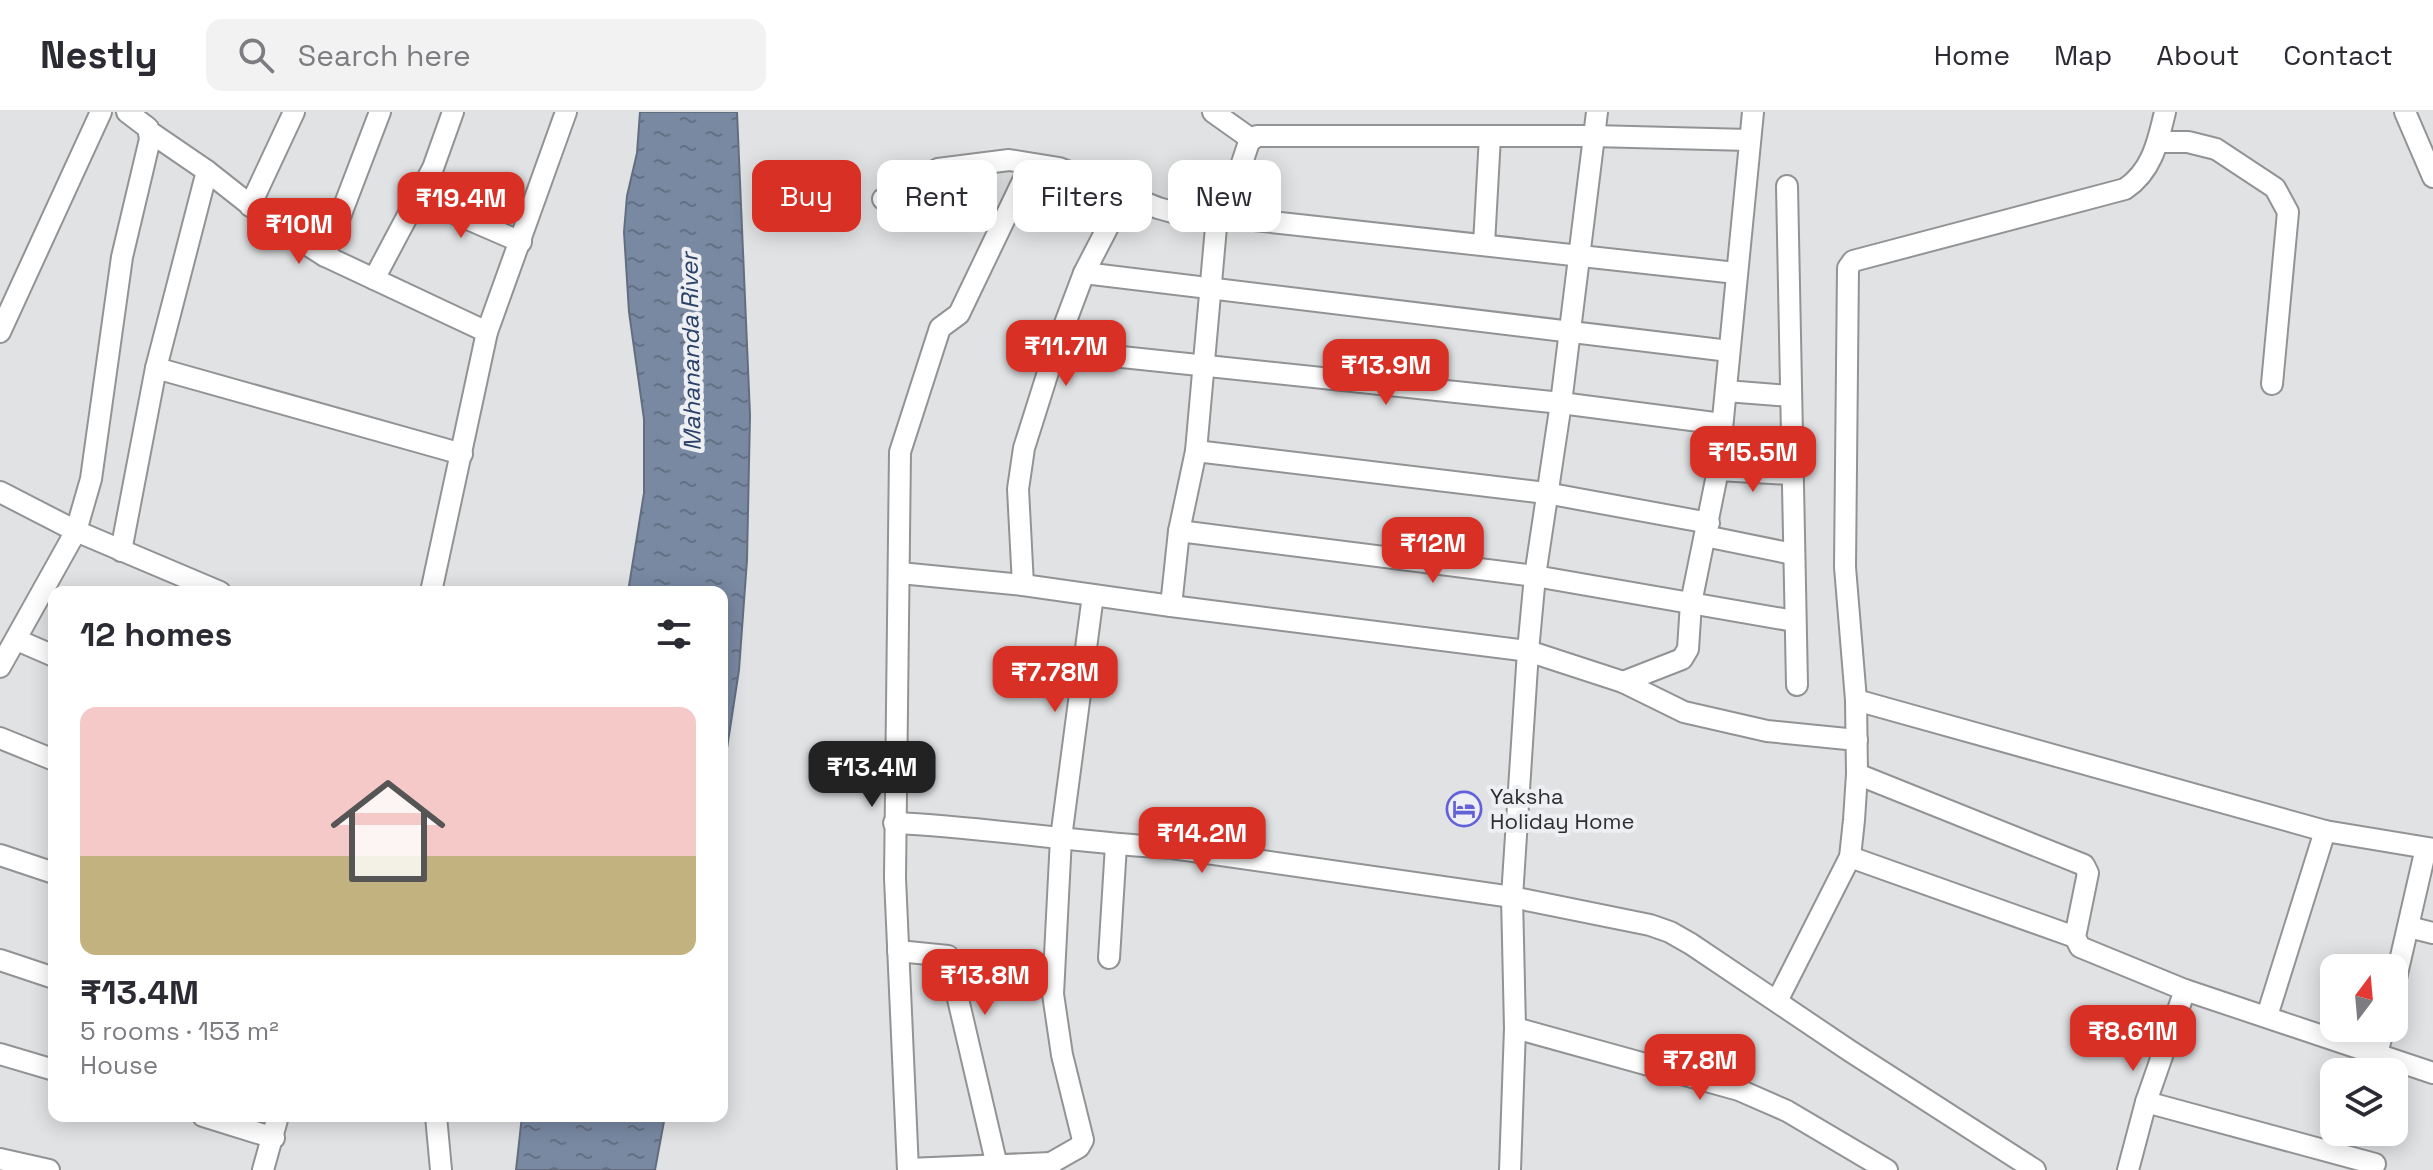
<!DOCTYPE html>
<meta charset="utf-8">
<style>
body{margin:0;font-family:"Space Grotesk",sans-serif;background:#f2f2f3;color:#2b2b33;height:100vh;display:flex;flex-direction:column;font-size:30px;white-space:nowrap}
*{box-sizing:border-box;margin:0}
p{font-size:26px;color:#7c7c81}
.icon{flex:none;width:44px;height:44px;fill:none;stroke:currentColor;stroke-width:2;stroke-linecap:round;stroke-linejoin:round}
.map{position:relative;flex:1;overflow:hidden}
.panel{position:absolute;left:48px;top:474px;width:680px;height:536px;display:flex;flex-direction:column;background:#fff;border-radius:16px;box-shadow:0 4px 20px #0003}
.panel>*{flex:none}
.top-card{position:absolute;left:752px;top:48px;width:760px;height:72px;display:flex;gap:16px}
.needle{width:52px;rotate:16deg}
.tools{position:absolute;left:2320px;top:842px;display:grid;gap:16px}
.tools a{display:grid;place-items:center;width:88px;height:88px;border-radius:16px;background:#fff;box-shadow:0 4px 20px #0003;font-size:40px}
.price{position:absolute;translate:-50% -68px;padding:0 18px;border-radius:16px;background:#d93025;color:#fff;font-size:26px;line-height:52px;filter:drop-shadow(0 2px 4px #0008)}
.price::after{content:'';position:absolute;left:50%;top:48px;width:24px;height:18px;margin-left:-12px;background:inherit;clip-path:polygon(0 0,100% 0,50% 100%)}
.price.on{background:#222;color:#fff}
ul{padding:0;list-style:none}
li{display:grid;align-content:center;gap:16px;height:424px;padding:0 32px}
li span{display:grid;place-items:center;height:248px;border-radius:16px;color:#555}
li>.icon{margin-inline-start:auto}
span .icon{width:144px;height:144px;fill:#fffc;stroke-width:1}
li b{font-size:34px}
h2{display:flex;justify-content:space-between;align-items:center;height:96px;padding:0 32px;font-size:34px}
.tag{padding:0 28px;border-radius:16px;background:#fff;box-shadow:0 4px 20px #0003;font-size:28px;line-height:72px}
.tag.on{background:#d93025;color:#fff}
header{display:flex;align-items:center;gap:48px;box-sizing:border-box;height:112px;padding:0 40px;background:#fff;border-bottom:2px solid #e1e1e2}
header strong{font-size:38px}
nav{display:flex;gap:44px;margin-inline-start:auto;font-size:28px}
.search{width:560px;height:72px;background:#f2f2f3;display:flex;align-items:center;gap:20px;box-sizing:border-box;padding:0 28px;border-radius:16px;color:#7c7c81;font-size:30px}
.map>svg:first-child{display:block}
</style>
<header>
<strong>Nestly</strong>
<div class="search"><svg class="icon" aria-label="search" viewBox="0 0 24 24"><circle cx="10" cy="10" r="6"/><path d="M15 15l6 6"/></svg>Search here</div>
<nav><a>Home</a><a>Map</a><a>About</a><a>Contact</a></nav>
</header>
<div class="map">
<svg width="2433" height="1058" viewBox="0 0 2433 1058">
<defs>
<pattern id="water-ripples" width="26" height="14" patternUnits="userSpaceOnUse" patternTransform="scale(2)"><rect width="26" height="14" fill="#7989a2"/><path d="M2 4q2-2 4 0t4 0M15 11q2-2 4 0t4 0" fill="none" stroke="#647084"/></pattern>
</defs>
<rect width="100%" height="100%" fill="#e0e2e4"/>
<g fill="url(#water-ripples)" stroke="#626e80" stroke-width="2">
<path d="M640 0H737L750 303 747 448 739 558 722 669V480H628L644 381V307L629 200 624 120 627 84 637 41Z"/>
<path d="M522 1004H543L546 1007 554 1004H665L655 1058H516Z"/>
</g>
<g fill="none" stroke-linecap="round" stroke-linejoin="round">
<g stroke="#919395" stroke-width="24">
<g id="street">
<path d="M1213 0 1251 27"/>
<path d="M2405 0 2433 65"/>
<path d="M150 20 207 59 273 111 325 144 487 220"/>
<path d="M2158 30H2188L2216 37 2275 76 2288 100 2272 272"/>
<path d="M1787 74 1797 573"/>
<path d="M417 85 521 130"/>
<path d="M883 87 938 57 1009 48 1059 56 1158 96 1187 104H1217L1228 93 1249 30 1257 24H1593L1749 28"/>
<path d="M250 94 294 0"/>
<path d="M1484 132 1490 24"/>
<path d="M325 144 380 0"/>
<path d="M1084 161 1729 239"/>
<path d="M374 167 433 56 453 0"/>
<path d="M0 220 101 0"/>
<path d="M1055 238 1561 291 1722 312"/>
<path d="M156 256 462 342"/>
<path d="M1726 279 1790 284"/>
<path d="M1196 339 1546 381 1709 411"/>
<path d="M1718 358 1791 362"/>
<path d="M0 380 76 419 220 480"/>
<path d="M1179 419 1535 464 1794 509"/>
<path d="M1705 424 1793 442"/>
<path d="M121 439 156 256 207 59"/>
<path d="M900 461 1023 473 1171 494 1528 539 1623 570 1684 600 1767 619 1857 628"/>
<path d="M1023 473 1018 377 1024 336 1055 238 1084 161 1125 82"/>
<path d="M431 480 487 220 566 0"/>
<path d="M1171 494 1179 419 1196 339 1217 104 1736 161"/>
<path d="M17 528 54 544"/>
<path d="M0 555 76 419 91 367 122 145 150 27 148 16 127 0"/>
<path d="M1623 570 1682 547 1688 537 1691 491 1718 358 1753 0"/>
<path d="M1856 588 2325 719 2433 737"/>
<path d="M0 626 54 648"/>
<path d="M1857 662 2084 753 2088 761 2075 825 2080 835 2185 878 2433 961"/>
<path d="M894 711C987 715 1079 731 1172 736L1512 785 1650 813 1670 820 1691 832 1850 939 2035 1058"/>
<path d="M0 743 54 761"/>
<path d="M1850 745 2075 825"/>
<path d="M2409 815 2433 821"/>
<path d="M898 839 948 844 997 1054"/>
<path d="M1109 846 1116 733"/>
<path d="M0 848 54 866"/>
<path d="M2394 875 2426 736"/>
<path d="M1777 889 1850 745 1854 708 1857 662 1856 588 1845 455 1848 156 1853 149 2125 77C2152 59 2158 30 2165 0"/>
<path d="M2267 904 2325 719"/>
<path d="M1515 916 1739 978 1787 999 1887 1058"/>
<path d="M2377 941 2384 916"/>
<path d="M0 942 54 958"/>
<path d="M2146 990 2375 1052"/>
<path d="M203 1004 274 1026"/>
<path d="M436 1004 441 1058"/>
<path d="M0 1047 49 1058"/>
<path d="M908 1057 1051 1051"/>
<path d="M263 1058 278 1004"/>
<path d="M908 1058 895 766 900 340 940 216 959 202 1031 52"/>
<path d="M1050 1058 1051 1051 1079 1035 1083 1028 1062 943 1053 882 1061 726 1093 483"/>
<path d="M1510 1058 1515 916 1512 785 1528 539 1535 464 1561 291 1597 0"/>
<path d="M2128 1058 2146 990 2185 878"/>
</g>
</g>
<use href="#street" stroke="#fff" stroke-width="20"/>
</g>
<defs>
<g id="hotel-ring" transform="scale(1.8)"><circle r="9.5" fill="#edeff2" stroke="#6361da" stroke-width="1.5"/><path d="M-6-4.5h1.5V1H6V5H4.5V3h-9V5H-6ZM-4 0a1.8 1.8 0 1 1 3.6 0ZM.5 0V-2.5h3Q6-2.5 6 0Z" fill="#6361da"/></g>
</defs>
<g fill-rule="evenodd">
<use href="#hotel-ring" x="1464" y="697"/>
</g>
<g text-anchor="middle" stroke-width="8" stroke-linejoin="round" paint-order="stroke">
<g font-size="22" fill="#2d2e2f" stroke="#edeff2" text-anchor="start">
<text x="1490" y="692">Yaksha<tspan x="1490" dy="25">Holiday Home</tspan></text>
</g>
<g font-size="24" font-style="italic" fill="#2a4168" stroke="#edeff2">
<text transform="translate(691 240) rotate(-91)" y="8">Mahananda River</text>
</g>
</g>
</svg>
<div class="tools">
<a><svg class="needle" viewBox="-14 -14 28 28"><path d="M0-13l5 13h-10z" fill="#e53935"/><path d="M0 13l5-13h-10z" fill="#7c7c81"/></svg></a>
<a><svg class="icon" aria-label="layers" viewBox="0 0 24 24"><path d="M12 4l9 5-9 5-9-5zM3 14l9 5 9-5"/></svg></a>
</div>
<b class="price" style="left:461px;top:128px">₹19.4M</b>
<b class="price" style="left:299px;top:154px">₹10M</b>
<b class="price" style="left:1066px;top:276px">₹11.7M</b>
<b class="price" style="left:1386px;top:295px">₹13.9M</b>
<b class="price" style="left:1753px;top:382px">₹15.5M</b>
<b class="price" style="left:1433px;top:473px">₹12M</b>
<b class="price" style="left:1055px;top:602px">₹7.78M</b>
<b class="price on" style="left:872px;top:697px">₹13.4M</b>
<b class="price" style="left:1202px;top:763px">₹14.2M</b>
<b class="price" style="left:985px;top:905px">₹13.8M</b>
<b class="price" style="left:2133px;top:961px">₹8.61M</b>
<b class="price" style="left:1700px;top:990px">₹7.8M</b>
<div class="top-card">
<a class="tag on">Buy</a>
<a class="tag">Rent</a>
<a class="tag">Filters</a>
<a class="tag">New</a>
</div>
<section class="panel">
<h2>12 homes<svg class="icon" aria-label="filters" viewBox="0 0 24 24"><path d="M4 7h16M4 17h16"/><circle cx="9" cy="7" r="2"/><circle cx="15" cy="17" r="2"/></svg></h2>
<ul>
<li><span style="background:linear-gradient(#f6c9c9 60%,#c2b280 0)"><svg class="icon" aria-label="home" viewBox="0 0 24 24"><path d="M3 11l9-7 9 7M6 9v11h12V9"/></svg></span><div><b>₹13.4M</b><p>5 rooms · 153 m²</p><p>House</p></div></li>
</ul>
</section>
</div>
